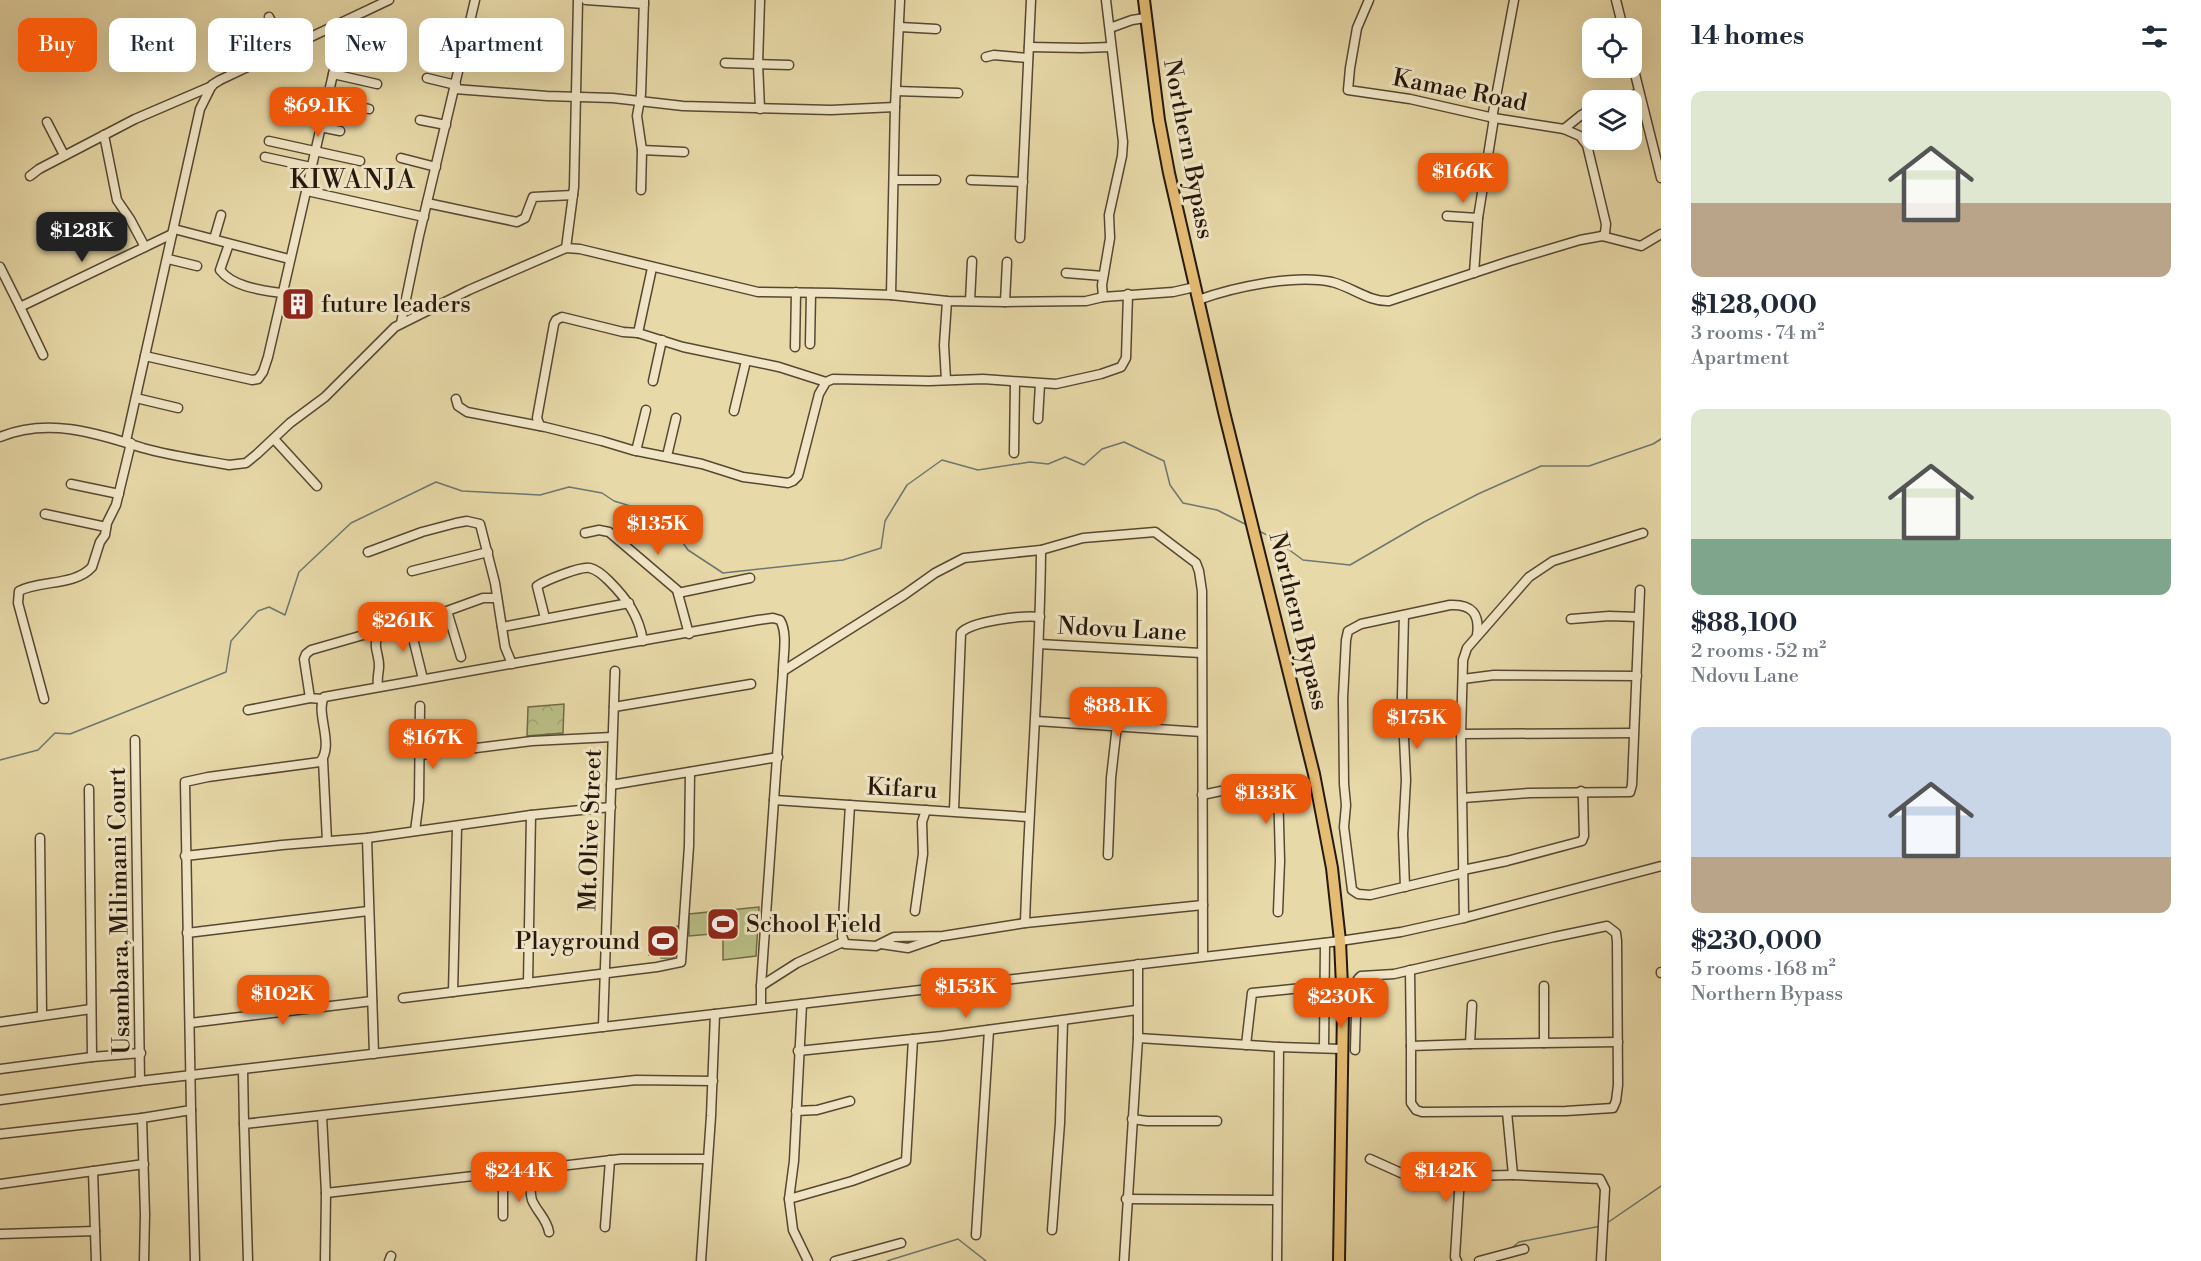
<!DOCTYPE html>
<meta charset="utf-8">
<style>
body{margin:0;font-family:"Libre Bodoni",serif;background:#f2f2f3;color:#1f2937;height:100vh;display:flex;flex-direction:column;font-size:22px;white-space:nowrap}
*{box-sizing:border-box;margin:0}
p{font-size:20px;color:#747a83}
.icon{flex:none;width:33px;height:33px;fill:none;stroke:currentColor;stroke-width:2;stroke-linecap:round;stroke-linejoin:round}
.map{position:relative;flex:1;overflow:hidden}
.sheet{display:flex;flex-direction:column;background:#fff;width:540px}
.sheet>*{flex:none}
.guide{position:absolute;left:18px;top:18px;width:570px;height:54px;display:flex;gap:12px}
.tools{position:absolute;left:1582px;top:18px;display:grid;gap:12px}
.tools a{display:grid;place-items:center;width:60px;height:60px;border-radius:12px;background:#fff;box-shadow:0 6px 24px #0002;font-size:30px}
.price{position:absolute;translate:-50% -51px;padding:0 14px;border-radius:12px;background:#ea580c;color:#fff;font-size:20px;line-height:39px;filter:drop-shadow(0 2px 3px #0008)}
.price::after{content:'';position:absolute;left:50%;top:36px;width:18px;height:14px;margin-left:-9px;background:inherit;clip-path:polygon(0 0,100% 0,50% 100%)}
.price.current{background:#222;color:#fff}
ul{padding:0;list-style:none}
li{display:grid;align-content:center;gap:12px;height:318px;padding:0 30px}
li span{display:grid;place-items:center;height:186px;border-radius:12px;color:#555}
li>.icon{margin-inline-start:auto}
span .icon{width:108px;height:108px;fill:#fffc;stroke-width:1}
li b{font-size:26px}
h2{display:flex;justify-content:space-between;align-items:center;height:72px;padding:0 30px;font-size:26px}
.tag{padding:0 21px;border-radius:12px;background:#fff;box-shadow:0 6px 24px #0002;font-size:21px;line-height:54px}
.tag.current{background:#ea580c;color:#fff}
main{display:flex;flex:1;min-height:0}
.map>svg:first-child{display:block}
</style>
<main>
<div class="map">
<svg width="1661" height="1261" viewBox="0 0 1661 1261">
<defs>
<pattern id="forest-crowns" width="20" height="18" patternUnits="userSpaceOnUse" patternTransform="scale(1.5)"><rect width="20" height="18" fill="#b9be85"/><path d="M2 6a3 3 0 1 1 6 0M12 15a3 3 0 1 1 6 0" fill="none" stroke="#9fa372"/></pattern>
</defs>
<rect width="100%" height="100%" fill="#e8d9a8"/>
<filter id="stains"><feTurbulence type="fractalNoise" baseFrequency=".00333" numOctaves="4"/><feColorMatrix values="0 0 0 0 .2 0 0 0 0 .09 0 0 0 0 .02 0 0 0 .5 -.17"/></filter>
<radialGradient id="worn" r=".72"><stop offset=".6" stop-color="#630" stop-opacity="0"/><stop offset="1" stop-color="#630" stop-opacity=".3"/></radialGradient>
<path fill="url(#forest-crowns)" stroke="#6f6b48" stroke-width="1.5" d="M564 704 563 733 527 736 528 707Z"/>
<g fill="#b9be85" stroke="#6f6b48" stroke-width="1.5">
<path d="M759 907 756 956 723 960V933L689 936V914Z"/>
<path d="M678 926 679 952 673 958H661V954L649 955 648 930Z"/>
</g>
<g fill="none" stroke-linecap="round" stroke-linejoin="round">
<g stroke="#6c7770" stroke-width="1.5">
<path d="M1259 531 1273 538 1303 560 1350 565 1424 522 1478 494 1541 466H1589L1653 444 1661 439"/>
<path d="M0 760 38 750 55 733 70 734 226 672 231 641 258 611 269 607 285 615 299 572 351 523 436 482 462 491 540 495 569 487 602 493 614 501 660 515 671 526 688 550 723 573 843 560 881 548 885 521 907 485 942 460 978 470 1030 462 1048 464 1065 457 1084 465 1102 449 1124 442 1164 461 1170 485 1183 503 1217 510 1247 525"/>
<path d="M1607 1223 1661 1186"/>
<path d="M1513 1247 1519 1242 1601 1226"/>
<path d="M887 1261 958 1239 986 1261"/>
</g>
<g stroke="#564833" stroke-width="11">
<g id="minor">
<path d="M586 0 644 4"/>
<path d="M1369 0 1357 28 1350 68 1348 90 1410 99 1494 118 1564 129 1580 136 1587 145 1606 224 1605 233 1602 236"/>
<path d="M1616 0 1623 28"/>
<path d="M269 17 286 50"/>
<path d="M900 27 936 29"/>
<path d="M1110 28 1132 20 1145 18"/>
<path d="M1029 47 1082 48 1111 47"/>
<path d="M986 57 994 55 1028 58"/>
<path d="M1632 62 1661 178"/>
<path d="M725 63 789 65"/>
<path d="M333 74 377 84"/>
<path d="M427 78 456 85"/>
<path d="M455 89 547 96 613 98 683 106 831 110 895 107"/>
<path d="M896 91 958 93"/>
<path d="M326 99 369 109"/>
<path d="M1624 100 1639 92"/>
<path d="M276 102 323 114"/>
<path d="M760 109 758 64 760 0"/>
<path d="M1492 118 1514 0"/>
<path d="M420 120 446 125"/>
<path d="M47 122 64 155"/>
<path d="M320 127 340 131"/>
<path d="M1564 129 1580 116 1593 108"/>
<path d="M104 135 117 200 130 219 145 247"/>
<path d="M269 141 360 161"/>
<path d="M642 150 684 152"/>
<path d="M265 157 311 167"/>
<path d="M401 158 436 167"/>
<path d="M30 176 39 169 135 119 212 86"/>
<path d="M894 180H936"/>
<path d="M971 180 1023 182"/>
<path d="M641 190 642 150 637 116 641 94 644 0"/>
<path d="M307 191 424 217"/>
<path d="M427 203 517 222 525 218 533 197 573 195"/>
<path d="M1447 216 1478 218"/>
<path d="M174 229 289 259"/>
<path d="M1020 238 1031 0"/>
<path d="M214 239 221 215"/>
<path d="M229 244 220 270C233 287 261 290 281 293"/>
<path d="M566 248 574 187 578 0"/>
<path d="M168 259 197 266"/>
<path d="M0 267 20 307 172 234"/>
<path d="M1066 273 1103 276"/>
<path d="M1474 273 1478 218 1494 118"/>
<path d="M891 295 895 107 900 0"/>
<path d="M1103 297 1102 285 1110 238 1109 215 1122 156 1123 142 1106 0"/>
<path d="M1198 300C1234 287 1295 274 1332 282 1352 287 1369 302 1389 301L1510 261 1580 240 1602 236 1641 246 1661 234"/>
<path d="M970 301 972 261"/>
<path d="M1005 302 1007 262"/>
<path d="M20 307 43 355"/>
<path d="M401 323 419 236 475 0"/>
<path d="M638 333 652 268"/>
<path d="M810 344 811 293"/>
<path d="M795 347 796 292"/>
<path d="M145 356 252 380 258 379 263 372 268 357 345 22"/>
<path d="M946 380 944 345 947 301"/>
<path d="M653 381 662 340"/>
<path d="M826 382 819 394 798 476 793 481 788 483 743 477 702 464 632 450 602 441 545 427 540 426 537 418 554 324 556 320 562 317 623 332 638 333 683 347 779 367 826 382 833 379 929 381 983 379 1056 384 1101 374 1121 367 1126 358 1128 294"/>
<path d="M136 398 178 408"/>
<path d="M456 399 458 406 467 412 540 426"/>
<path d="M734 411 746 361"/>
<path d="M1038 419 1040 384"/>
<path d="M0 437C48 417 96 433 143 448 171 456 201 460 229 465L246 463 257 454 290 423 325 397 395 327 469 290 566 248 580 249 758 292 833 293 891 295 947 301 1005 302 1086 301 1103 297 1173 292 1195 287"/>
<path d="M274 439 317 486"/>
<path d="M126 441 200 109 212 85 220 80 389 0"/>
<path d="M636 451 646 410"/>
<path d="M1014 453 1015 382"/>
<path d="M667 456 676 418"/>
<path d="M71 484 119 494"/>
<path d="M45 514 106 527"/>
<path d="M585 533 599 530 609 532 677 590 689 634"/>
<path d="M368 552 422 532 456 523 467 521 480 524 495 583 505 647 512 664"/>
<path d="M412 571 488 552"/>
<path d="M678 593 750 578"/>
<path d="M447 611 461 657"/>
<path d="M1404 615 1402 697 1406 780 1403 834 1405 887"/>
<path d="M545 618 537 586C546 580 581 566 590 568 598 570 604 576 609 581 627 599 639 616 643 641"/>
<path d="M1571 619 1609 616 1638 617"/>
<path d="M409 622 423 679"/>
<path d="M502 627 629 603"/>
<path d="M1039 644 1201 653"/>
<path d="M783 671 904 595 935 573 964 558 1041 550 1083 538 1155 532 1196 563 1199 571 1202 591 1203 956"/>
<path d="M1463 679 1494 675 1637 676"/>
<path d="M378 687C377 680 378 675 379 668 380 651 370 648 381 630"/>
<path d="M44 699 18 603 19 591C40 580 75 586 92 567L100 542 105 535 107 523 116 505 131 443"/>
<path d="M322 699 310 698 304 659 306 654 311 650 447 611 483 598H497"/>
<path d="M614 707 751 684"/>
<path d="M248 710 310 698"/>
<path d="M1036 721 1202 732"/>
<path d="M1461 734 1633 733"/>
<path d="M135 740 140 1081"/>
<path d="M421 755 532 741 612 737"/>
<path d="M323 760 327 841"/>
<path d="M611 785 778 757"/>
<path d="M89 789 92 1057"/>
<path d="M1202 795 1221 791 1278 785 1280 861 1278 912"/>
<path d="M1463 798 1529 793 1630 792 1632 785 1640 590"/>
<path d="M774 800 1028 817"/>
<path d="M850 805 842 936 845 944 876 946 894 937 943 936 1025 923 1203 905"/>
<path d="M954 810 961 633C971 621 1024 615 1040 617"/>
<path d="M415 831 419 800 420 706"/>
<path d="M40 838 42 1015"/>
<path d="M367 838 374 1054"/>
<path d="M1108 855 1111 778 1117 725"/>
<path d="M185 856 282 845 367 838 531 815 611 807"/>
<path d="M1463 870 1507 861 1582 841 1584 836 1583 797 1581 791"/>
<path d="M1463 873 1370 895 1358 894 1352 890 1344 827 1346 805 1344 784 1343 698 1346 640 1348 631 1361 624 1450 605C1472 604 1480 614 1477 635"/>
<path d="M915 911 923 854 922 822 926 810"/>
<path d="M1464 918 1461 734 1463 660 1467 648 1529 577 1553 561 1643 533"/>
<path d="M1025 923C1029 798 1040 674 1041 550"/>
<path d="M187 933 368 911"/>
<path d="M881 944 908 948 937 938"/>
<path d="M1410 970 1411 1046"/>
<path d="M1661 972V973"/>
<path d="M528 983 531 815"/>
<path d="M761 986 797 963 843 942"/>
<path d="M1544 986V1043"/>
<path d="M453 992 457 827"/>
<path d="M403 998 657 967 681 962 689 846 690 772"/>
<path d="M802 1004 794 1161 789 1199 793 1230 808 1261"/>
<path d="M1351 1004 1356 1014 1355 1050"/>
<path d="M1343 1009H1347C1358 998 1351 983 1361 976L1394 974 1554 937 1607 926 1616 933 1617 941 1618 1085 1616 1101 1613 1108 1566 1111 1422 1112 1416 1110 1411 1103V1046L1470 1044 1472 1005"/>
<path d="M0 1022 91 1009"/>
<path d="M190 1023 372 1001"/>
<path d="M603 1027 615 671"/>
<path d="M1138 1038 1279 1047"/>
<path d="M1470 1044 1618 1042"/>
<path d="M1246 1045 1252 993 1302 988"/>
<path d="M1324 1048 1325 943"/>
<path d="M798 1051 942 1036 1137 1010"/>
<path d="M0 1069 92 1057 141 1053"/>
<path d="M243 1070 244 1124 636 1080 713 1081"/>
<path d="M0 1100 140 1081 1340 941 1401 932 1464 918 1661 866"/>
<path d="M191 1110 195 1261"/>
<path d="M796 1111 817 1110 850 1101"/>
<path d="M1507 1112 1513 1175 1600 1179 1605 1189 1601 1261"/>
<path d="M322 1116 326 1193 621 1159H707"/>
<path d="M1132 1119 1147 1121H1217"/>
<path d="M244 1124 248 1261"/>
<path d="M0 1134 142 1118"/>
<path d="M1370 1159 1410 1177 1513 1175"/>
<path d="M532 1169C531 1179 529 1190 532 1200 537 1212 547 1219 549 1232"/>
<path d="M93 1171 96 1261"/>
<path d="M503 1173V1216"/>
<path d="M0 1184 144 1164"/>
<path d="M789 1199 852 1181 906 1161 913 1039"/>
<path d="M1126 1199 1277 1200"/>
<path d="M605 1227 610 1160"/>
<path d="M1052 1230 1060 1123 1063 1021"/>
<path d="M0 1234 95 1231"/>
<path d="M976 1235 989 1030"/>
<path d="M144 1261 145 1214 142 1118 191 1110 185 782 208 777 320 762C335 745 315 713 324 697L758 620 773 618 780 620C788 633 783 656 783 671L761 986V1008"/>
<path d="M325 1261 326 1193"/>
<path d="M389 1261 391 1256"/>
<path d="M701 1261 711 1116 715 1014"/>
<path d="M835 1261 901 1243"/>
<path d="M1124 1261 1138 1038V964"/>
<path d="M1277 1261 1279 1047 1341 1049"/>
<path d="M1457 1261 1455 1257 1460 1176"/>
<path d="M1479 1261 1524 1249"/>
</g>
</g>
<g stroke="#25180c" stroke-width="14">
<path id="major" d="M1144 0 1159 120 1169 173 1224 412 1314 774 1332 868 1340 941 1343 1009 1339 1261"/>
</g>
<use href="#minor" stroke="#f0e6c6" stroke-width="8"/>
<use href="#major" stroke="#e4bc74" stroke-width="10"/>
</g>
<defs>
<g id="building-square" transform="scale(1.725)"><rect x="-9" y="-9" width="18" height="18" rx="4" fill="#8f2418" stroke="#f0e6c6"/><path d="M-4-6H4V6H1V3H-1V6H-4ZM-2.5-4.3h1.7v1.8h-1.7ZM.8-4.3h1.7v1.8H.8ZM-2.5-1h1.7V.8h-1.7ZM.8-1h1.7V.8H.8Z" fill="#fff"/></g>
<g id="stadium-square" transform="scale(1.725)"><rect x="-9" y="-9" width="18" height="18" rx="4" fill="#8f2418" stroke="#f0e6c6"/><path d="M0-5a6.5 5 0 1 0 0 10a6.5 5 0 1 0 0-10ZM-3.5-1.8h7v3.6h-7Z" fill="#fff"/></g>
</defs>
<g fill-rule="evenodd">
<use href="#building-square" x="298" y="304"/>
<use href="#stadium-square" x="723" y="924"/>
<use href="#stadium-square" x="663" y="941"/>
</g>
<g text-anchor="middle" stroke-width="6" stroke-linejoin="round" paint-order="stroke">
<g font-size="24" fill="#25180c" stroke="#f0e6c6">
<text transform="translate(1460 90) rotate(11)" y="8">Kamae Road</text>
<text transform="translate(1189 149) rotate(79)" y="8">Northern Bypass</text>
<text transform="translate(1299 621) rotate(76)" y="8">Northern Bypass</text>
<text transform="translate(1122 629) rotate(3)" y="8">Ndovu Lane</text>
<text transform="translate(902 788) rotate(3)" y="8">Kifaru</text>
<text transform="translate(590 830) rotate(-88)" y="8">Mt.Olive Street</text>
<text transform="translate(119 911) rotate(-91)" y="8">Usambara, Milimani Court</text>
</g>
<g font-size="24" fill="#25180c" stroke="#f0e6c6" text-anchor="start">
<text x="321" y="312">future leaders</text>
<text x="746" y="932">School Field</text>
<text x="640" y="949" text-anchor="end">Playground</text>
</g>
<g font-size="26" letter-spacing="1.5" fill="#25180c" stroke="#f0e6c6">
<text x="353" y="188">KIWANJA</text>
</g>
</g>
<rect width="100%" height="100%" filter="url(#stains)"/>
<rect width="100%" height="100%" fill="url(#worn)"/>
</svg>
<div class="tools">
<a><svg class="icon" aria-label="locate" viewBox="0 0 24 24"><circle cx="12" cy="12" r="6"/><path d="M12 2v4M12 18v4M2 12h4M18 12h4"/></svg></a>
<a><svg class="icon" aria-label="layers" viewBox="0 0 24 24"><path d="M12 4l9 5-9 5-9-5zM3 14l9 5 9-5"/></svg></a>
</div>
<b class="price" style="left:318px;top:138px">$69.1K</b>
<b class="price" style="left:1463px;top:204px">$166K</b>
<b class="price current" style="left:82px;top:263px">$128K</b>
<b class="price" style="left:658px;top:556px">$135K</b>
<b class="price" style="left:403px;top:653px">$261K</b>
<b class="price" style="left:1118px;top:738px">$88.1K</b>
<b class="price" style="left:1417px;top:750px">$175K</b>
<b class="price" style="left:433px;top:770px">$167K</b>
<b class="price" style="left:1266px;top:825px">$133K</b>
<b class="price" style="left:966px;top:1019px">$153K</b>
<b class="price" style="left:283px;top:1026px">$102K</b>
<b class="price" style="left:1341px;top:1029px">$230K</b>
<b class="price" style="left:519px;top:1203px">$244K</b>
<b class="price" style="left:1446px;top:1203px">$142K</b>
<div class="guide">
<a class="tag current">Buy</a>
<a class="tag">Rent</a>
<a class="tag">Filters</a>
<a class="tag">New</a>
<a class="tag">Apartment</a>
</div>
</div>
<section class="sheet">
<h2>14 homes<svg class="icon" aria-label="filters" viewBox="0 0 24 24"><path d="M4 7h16M4 17h16"/><circle cx="9" cy="7" r="2"/><circle cx="15" cy="17" r="2"/></svg></h2>
<ul>
<li><span style="background:linear-gradient(#dfe7d0 60%,#b9a48a 0)"><svg class="icon" aria-label="home" viewBox="0 0 24 24"><path d="M3 11l9-7 9 7M6 9v11h12V9"/></svg></span><div><b>$128,000</b><p>3 rooms · 74 m²</p><p>Apartment</p></div></li>
<li><span style="background:linear-gradient(#dfe7d0 70%,#7fa58c 0)"><svg class="icon" aria-label="home" viewBox="0 0 24 24"><path d="M3 11l9-7 9 7M6 9v11h12V9"/></svg></span><div><b>$88,100</b><p>2 rooms · 52 m²</p><p>Ndovu Lane</p></div></li>
<li><span style="background:linear-gradient(#c9d6e8 70%,#b9a48a 0)"><svg class="icon" aria-label="home" viewBox="0 0 24 24"><path d="M3 11l9-7 9 7M6 9v11h12V9"/></svg></span><div><b>$230,000</b><p>5 rooms · 168 m²</p><p>Northern Bypass</p></div></li>
</ul>
</section>
</main>
